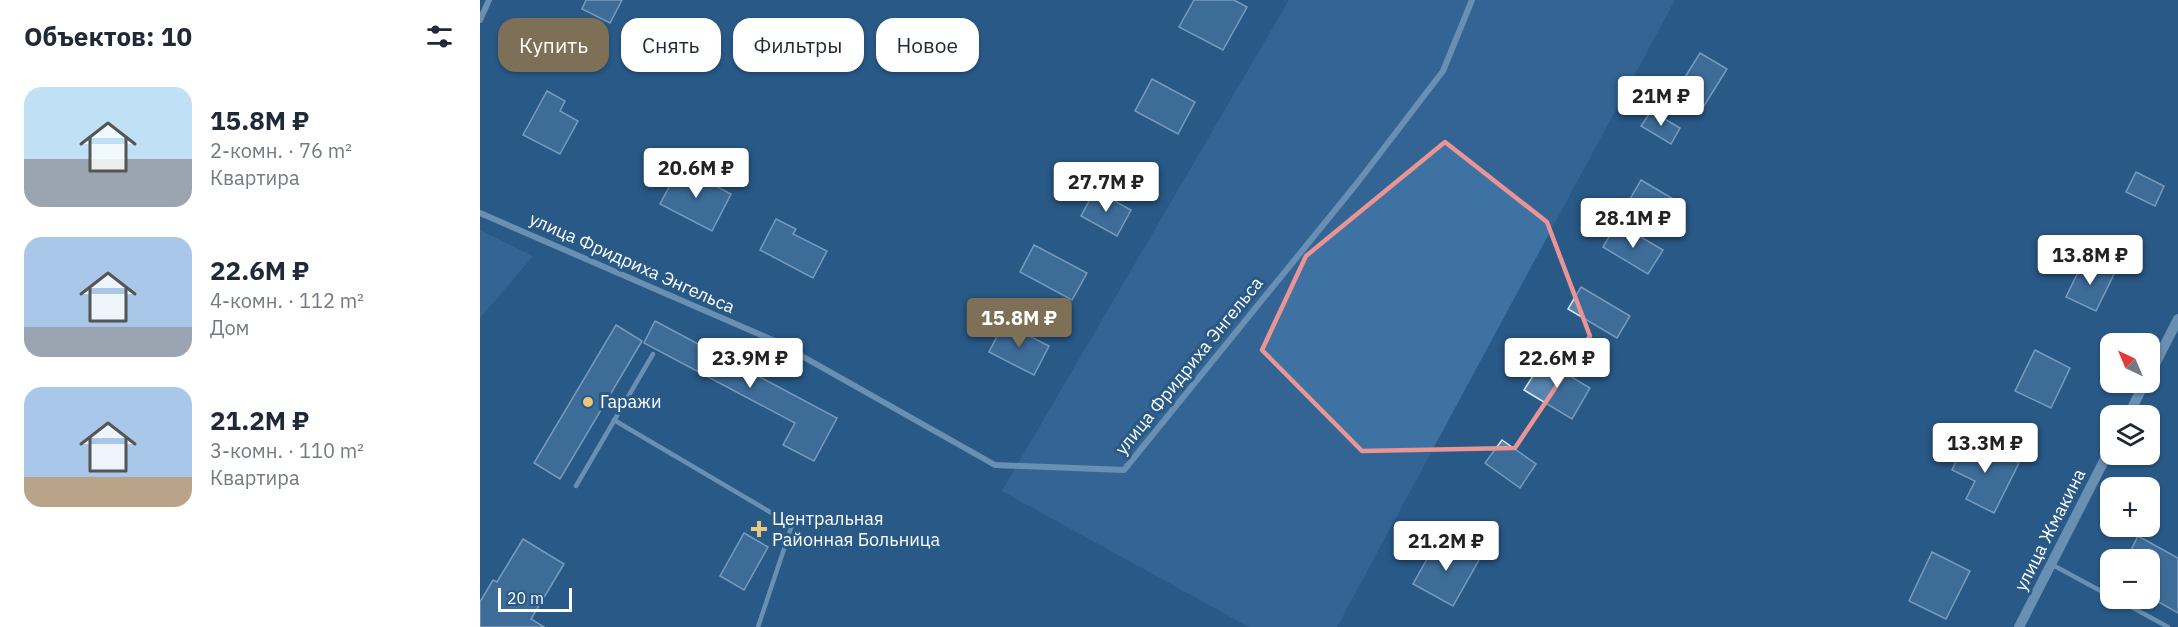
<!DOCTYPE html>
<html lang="ru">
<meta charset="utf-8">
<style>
body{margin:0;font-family:"IBM Plex Sans",sans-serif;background:#f2f2f3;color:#1f2937;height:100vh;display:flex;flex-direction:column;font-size:22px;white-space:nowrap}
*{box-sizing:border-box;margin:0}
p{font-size:20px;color:#747a83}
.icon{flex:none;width:33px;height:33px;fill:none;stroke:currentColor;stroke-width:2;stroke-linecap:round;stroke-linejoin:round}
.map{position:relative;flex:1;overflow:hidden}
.details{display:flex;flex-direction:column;background:#fff;width:480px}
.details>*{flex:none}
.banner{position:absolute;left:18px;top:18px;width:570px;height:54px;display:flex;gap:12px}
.needle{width:39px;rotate:316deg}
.controls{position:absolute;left:1620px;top:333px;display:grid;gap:12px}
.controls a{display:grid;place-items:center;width:60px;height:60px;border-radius:12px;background:#fff;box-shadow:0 2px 4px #0004;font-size:30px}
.scale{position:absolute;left:18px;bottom:15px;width:74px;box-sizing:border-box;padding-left:6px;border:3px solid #fff;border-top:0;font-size:16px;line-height:21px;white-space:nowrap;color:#fff;-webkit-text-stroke:4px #295987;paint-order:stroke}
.price{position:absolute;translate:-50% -51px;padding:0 14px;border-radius:6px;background:#fff;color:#222;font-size:20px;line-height:39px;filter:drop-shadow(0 2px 3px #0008)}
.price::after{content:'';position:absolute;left:50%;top:36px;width:18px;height:14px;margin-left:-9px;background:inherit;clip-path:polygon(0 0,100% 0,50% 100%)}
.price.active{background:#7d7056;color:#fff}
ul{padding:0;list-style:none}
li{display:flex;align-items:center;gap:18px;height:150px;padding:0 24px}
li span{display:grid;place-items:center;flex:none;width:168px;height:120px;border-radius:18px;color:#555}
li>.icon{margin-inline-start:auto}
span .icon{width:72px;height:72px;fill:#fffc;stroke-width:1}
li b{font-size:26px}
h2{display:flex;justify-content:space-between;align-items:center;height:72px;padding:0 24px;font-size:26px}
.tag{padding:0 21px;border-radius:18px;background:#fff;box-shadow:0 2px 4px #0004;font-size:21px;line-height:54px}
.tag.active{background:#7d7056;color:#fff}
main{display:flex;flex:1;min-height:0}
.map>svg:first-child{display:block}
</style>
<main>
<section class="details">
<h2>Объектов: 10<svg class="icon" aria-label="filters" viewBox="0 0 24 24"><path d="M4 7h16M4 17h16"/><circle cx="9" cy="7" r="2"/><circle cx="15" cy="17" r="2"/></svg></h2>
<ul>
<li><span style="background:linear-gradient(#bfe0f5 60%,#9aa5b1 0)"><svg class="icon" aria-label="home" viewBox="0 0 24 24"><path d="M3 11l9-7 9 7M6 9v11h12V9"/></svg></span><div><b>15.8M ₽</b><p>2-комн. · 76 m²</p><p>Квартира</p></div></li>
<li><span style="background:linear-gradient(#a9c7e8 75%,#9aa5b1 0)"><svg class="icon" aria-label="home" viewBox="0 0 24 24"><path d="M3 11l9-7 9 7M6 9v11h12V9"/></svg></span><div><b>22.6M ₽</b><p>4-комн. · 112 m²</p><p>Дом</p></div></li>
<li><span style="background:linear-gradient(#a9c7e8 75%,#b9a48a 0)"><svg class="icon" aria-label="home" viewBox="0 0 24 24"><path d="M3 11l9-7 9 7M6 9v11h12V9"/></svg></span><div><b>21.2M ₽</b><p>3-комн. · 110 m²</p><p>Квартира</p></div></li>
</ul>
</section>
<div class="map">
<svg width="1698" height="627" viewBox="0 0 1698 627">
<rect width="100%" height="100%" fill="#295987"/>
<g fill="#3e72a3">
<path d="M809 0H1195L857 627H769L522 491Z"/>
<path d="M0 230 53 256 0 318Z"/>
</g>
<g fill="#5684b0" stroke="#d9e8f6" stroke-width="1.5">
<path d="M106 0H142L130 23 102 9Z"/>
<path d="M714 0H754L767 7 743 50 699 27Z"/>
<path d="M1220 53 1247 69 1224 106 1197 90Z"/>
<path d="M672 79 715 102 698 134 655 111Z"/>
<path d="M67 91 85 101 80 111 98 121 80 154 43 135Z"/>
<path d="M1171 111 1200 128 1191 144 1161 126Z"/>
<path d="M200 167 251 194 232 231 180 204Z"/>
<path d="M1656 172 1684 186 1675 206 1646 192Z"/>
<path d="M1161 180 1195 200 1180 226 1146 206Z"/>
<path d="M615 190 651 210 637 236 601 216Z"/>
<path d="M296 219 316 229 313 234 347 251 333 278 280 250Z"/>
<path d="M1137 223 1183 250 1168 274 1123 247Z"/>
<path d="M554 245 607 273 592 300 540 272Z"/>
<path d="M1604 260 1634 274 1616 311 1586 297Z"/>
<path d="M1101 287 1150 316 1137 338 1088 309Z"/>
<path d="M175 321 357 418 334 461 303 445 315 423 164 343Z"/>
<path d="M524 323 569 346 554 375 509 352Z"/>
<path d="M136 325 162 341 80 479 54 463Z"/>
<path d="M1555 350 1590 368 1571 408 1535 391Z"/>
<path d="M1063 360 1110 388 1092 419 1044 390Z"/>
<path d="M1487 438 1539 463 1514 513 1486 499 1495 481 1472 470Z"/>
<path d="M1022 440 1056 464 1040 488 1005 463Z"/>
<path d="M264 533 288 547 264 590 240 576Z"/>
<path d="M1658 536 1698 558V613L1670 597V560H1646Z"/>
<path d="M959 538 999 560 973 606 933 584Z"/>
<path d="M43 539 84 564 51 619 64 627H0V602L13 580 17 582Z"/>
<path d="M1452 552 1490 571 1466 619 1429 601Z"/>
</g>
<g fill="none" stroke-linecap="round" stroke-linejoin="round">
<g stroke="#b5d0e8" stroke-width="4.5">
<path d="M134 420 312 525 278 627"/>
<path d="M96 486 173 354"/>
<path d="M1571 564 1630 596"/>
<path d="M1635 598 1688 627"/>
</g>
<g stroke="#b5d0e8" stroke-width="6">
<path d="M0 20 9 0"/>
<path d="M0 213 297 342 515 465 644 470 878 182 963 71 992 0"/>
</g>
<g stroke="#b5d0e8" stroke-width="10">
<path d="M1670 374 1698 319"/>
<path d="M1648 416 1665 382"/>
<path d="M1539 627 1630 449"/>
</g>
</g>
<path d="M0 0H1698V627H0ZM965 142 1067 222 1110 336 1035 448 882 451 782 350 826 256Z" fill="#295987" fill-opacity=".55" fill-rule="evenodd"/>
<path fill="none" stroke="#ea9494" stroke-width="4.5" stroke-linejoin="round" d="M965 142 1067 222 1110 336 1035 448 882 451 782 350 826 256Z"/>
<g fill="#efc67d" stroke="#295987" stroke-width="2">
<circle cx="108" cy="402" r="6"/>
<path d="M276 520h6v6h6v6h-6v6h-6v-6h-6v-6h6z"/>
</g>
<g text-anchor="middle" stroke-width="6" stroke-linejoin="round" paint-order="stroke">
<g font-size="18" fill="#fff" stroke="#295987">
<text transform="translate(152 263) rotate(24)" y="6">улица Фридриха Энгельса</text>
<text transform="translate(709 366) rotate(-51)" y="6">улица Фридриха Энгельса</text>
<text transform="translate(1570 530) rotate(-63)" y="6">улица Жмакина</text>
</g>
<g font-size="18" fill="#fff" stroke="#295987" text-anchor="start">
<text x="120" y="408">Гаражи</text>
<text x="292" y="525">Центральная<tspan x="292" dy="21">Районная Больница</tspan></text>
</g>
</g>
</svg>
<div class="controls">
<a><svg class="needle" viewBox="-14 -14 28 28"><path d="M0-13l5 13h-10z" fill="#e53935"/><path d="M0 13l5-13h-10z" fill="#747a83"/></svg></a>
<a><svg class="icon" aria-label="layers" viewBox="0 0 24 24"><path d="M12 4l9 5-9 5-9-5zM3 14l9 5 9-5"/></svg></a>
<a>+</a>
<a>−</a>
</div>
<div class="scale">20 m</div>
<b class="price" style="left:1181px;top:127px">21M ₽</b>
<b class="price" style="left:216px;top:199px">20.6M ₽</b>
<b class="price" style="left:626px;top:213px">27.7M ₽</b>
<b class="price" style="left:1153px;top:249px">28.1M ₽</b>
<b class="price" style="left:1610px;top:286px">13.8M ₽</b>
<b class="price active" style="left:539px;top:349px">15.8M ₽</b>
<b class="price" style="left:270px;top:389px">23.9M ₽</b>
<b class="price" style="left:1077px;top:389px">22.6M ₽</b>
<b class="price" style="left:1505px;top:474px">13.3M ₽</b>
<b class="price" style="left:966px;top:572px">21.2M ₽</b>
<div class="banner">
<a class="tag active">Купить</a>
<a class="tag">Снять</a>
<a class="tag">Фильтры</a>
<a class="tag">Новое</a>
</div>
</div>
</main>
